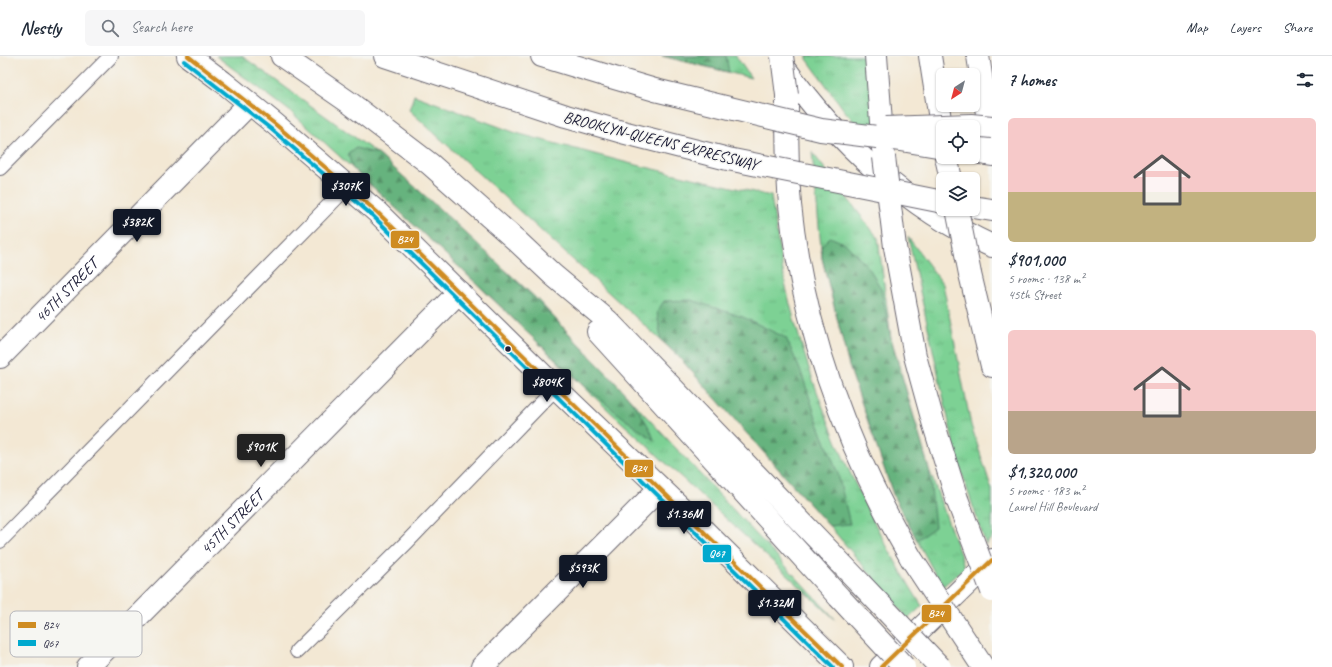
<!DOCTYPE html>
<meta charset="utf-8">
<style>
body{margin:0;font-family:Caveat,sans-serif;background:#f6f6f7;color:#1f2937;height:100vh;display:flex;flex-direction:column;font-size:15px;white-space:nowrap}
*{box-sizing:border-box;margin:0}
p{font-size:13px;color:#747a83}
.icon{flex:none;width:22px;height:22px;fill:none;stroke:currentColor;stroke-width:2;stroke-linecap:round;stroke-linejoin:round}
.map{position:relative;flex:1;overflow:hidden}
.drawer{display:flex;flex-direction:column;background:#fff;width:340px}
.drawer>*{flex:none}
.needle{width:26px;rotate:216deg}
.controls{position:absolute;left:936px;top:12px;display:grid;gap:8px}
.controls a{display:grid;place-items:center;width:44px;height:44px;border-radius:6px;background:#fff;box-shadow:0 1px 3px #0004;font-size:20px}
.price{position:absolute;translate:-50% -34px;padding:0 9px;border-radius:4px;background:#111827;color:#fff;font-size:13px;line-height:26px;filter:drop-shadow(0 1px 2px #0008)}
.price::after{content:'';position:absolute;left:50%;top:24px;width:12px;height:9px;margin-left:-6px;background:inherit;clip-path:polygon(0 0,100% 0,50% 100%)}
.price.active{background:#222;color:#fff}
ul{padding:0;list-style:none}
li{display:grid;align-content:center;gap:8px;height:212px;padding:0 16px}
li span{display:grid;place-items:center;height:124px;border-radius:6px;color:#555}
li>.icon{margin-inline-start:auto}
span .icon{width:72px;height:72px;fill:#fffc;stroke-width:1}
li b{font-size:17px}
h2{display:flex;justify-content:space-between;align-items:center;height:48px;padding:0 16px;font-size:17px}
header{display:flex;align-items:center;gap:24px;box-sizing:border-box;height:56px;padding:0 20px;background:#fff;border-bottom:1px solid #e0e1e3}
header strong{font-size:19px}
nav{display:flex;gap:22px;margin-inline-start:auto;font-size:14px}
.search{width:280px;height:36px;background:#f6f6f7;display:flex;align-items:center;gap:10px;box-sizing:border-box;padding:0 14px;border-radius:6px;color:#747a83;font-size:15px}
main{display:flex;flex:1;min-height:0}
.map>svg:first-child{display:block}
</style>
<header>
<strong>Nestly</strong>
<div class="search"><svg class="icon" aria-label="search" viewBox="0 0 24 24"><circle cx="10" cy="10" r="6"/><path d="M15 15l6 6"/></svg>Search here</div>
<nav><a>Map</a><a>Layers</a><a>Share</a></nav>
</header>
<main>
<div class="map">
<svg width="992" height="611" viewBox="0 0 992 611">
<defs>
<pattern id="grass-tufts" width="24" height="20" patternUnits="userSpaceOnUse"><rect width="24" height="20" fill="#7dd194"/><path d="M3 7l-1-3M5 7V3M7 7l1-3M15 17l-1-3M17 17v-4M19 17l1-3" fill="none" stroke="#6cb380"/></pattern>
<pattern id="forest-firs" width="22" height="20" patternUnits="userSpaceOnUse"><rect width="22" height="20" fill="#66b37e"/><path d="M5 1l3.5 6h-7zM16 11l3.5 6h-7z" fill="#549168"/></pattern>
</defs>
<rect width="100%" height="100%" fill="#f6f6f2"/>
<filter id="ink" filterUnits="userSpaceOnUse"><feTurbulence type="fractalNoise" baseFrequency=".025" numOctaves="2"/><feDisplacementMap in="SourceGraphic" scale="8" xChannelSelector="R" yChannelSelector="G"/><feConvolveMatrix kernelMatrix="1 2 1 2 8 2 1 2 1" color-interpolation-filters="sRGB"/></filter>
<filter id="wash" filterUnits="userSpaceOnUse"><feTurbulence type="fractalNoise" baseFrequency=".012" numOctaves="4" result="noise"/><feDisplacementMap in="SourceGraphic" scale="16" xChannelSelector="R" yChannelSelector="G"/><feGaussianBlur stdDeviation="0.9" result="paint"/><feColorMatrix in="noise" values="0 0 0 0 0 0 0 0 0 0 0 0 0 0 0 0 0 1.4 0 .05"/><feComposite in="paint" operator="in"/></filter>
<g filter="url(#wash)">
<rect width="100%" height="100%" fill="#f3e8d4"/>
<g fill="url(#grass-tufts)" stroke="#507a68">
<path d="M216 0H242L378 98 536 242 836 564 605 351 430 183 291 56Z"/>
<path d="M662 0H736L751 22Z"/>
<path d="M807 0H870L878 94 844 54 807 3Z"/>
<path d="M414 39 516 77 628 107 771 140C777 175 781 213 790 248 817 353 864 458 922 550L908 563 795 429 678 300 409 54Z"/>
<path d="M812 96 878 182 891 282 929 413 965 512 942 531 894 441 849 310 822 202Z"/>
<path d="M908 181 943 228 971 369 992 434V481L986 489 957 403Z"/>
</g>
<g fill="url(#forest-firs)" stroke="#446a5c">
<path d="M662 0H726L729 16Z"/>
<path d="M356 92 378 98C452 163 524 229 591 301 611 321 647 358 654 384 594 343 542 291 490 240 444 197 398 154 352 112L348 97Z"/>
<path d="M830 181 846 188 869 212 881 233 891 282 929 413 935 471 917 484 894 441 849 310 822 202 821 190Z"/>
<path d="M691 244 743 261 786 282 801 316 818 367 838 418 850 468 829 470 678 300 661 284 657 256 664 245Z"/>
</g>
</g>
<g filter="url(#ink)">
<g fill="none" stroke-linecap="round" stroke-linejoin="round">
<g stroke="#6b6771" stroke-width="16">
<g id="service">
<path d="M0 112 111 0"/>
<path d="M0 485 348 130"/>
<path d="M297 595 406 487 556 332"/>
</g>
</g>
<g stroke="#6b6771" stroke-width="24">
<g id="minor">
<path id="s1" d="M0 301 249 48"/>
<path id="s2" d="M88 611 459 236"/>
<path d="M482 611 660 432"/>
</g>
</g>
<g stroke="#6b6771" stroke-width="24">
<path id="secondary" d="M188 0 223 26 275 68 377 156 556 332 680 451 842 611"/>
</g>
<g stroke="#6b6771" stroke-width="24">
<g id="motorway">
<path d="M282 0 350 47 430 108 517 185 553 219 608 265 860 527"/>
<path d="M385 0 566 60 622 76"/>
<path d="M542 0 611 21"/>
<path d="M876 0 883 93"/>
<path d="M930 0 943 82"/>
<path d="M978 0 992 90"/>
<path d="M784 11C837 86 908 152 992 190"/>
<path d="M787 39C787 76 787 112 790 149 803 274 848 394 911 502"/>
<path d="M973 96 992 99"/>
<path d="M946 101 951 123"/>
<path d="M973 151 992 154"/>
<path d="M895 191 915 300 934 369 957 443"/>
<path d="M970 218 992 310"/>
<path d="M598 276 839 541"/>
<path d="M881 611 992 504"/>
</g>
</g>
<use href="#service" stroke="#fff" stroke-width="14"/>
<use href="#minor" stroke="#fff" stroke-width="22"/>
<use href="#secondary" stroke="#fff" stroke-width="22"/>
<use href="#motorway" stroke="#fff" stroke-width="22"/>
<g stroke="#6b6771" stroke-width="24" stroke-linecap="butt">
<g id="motorway-bridge">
<path d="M782 0 787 39"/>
<path d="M611 21 655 34 821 74 901 84 943 91"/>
<path d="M886 72 971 69 992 71"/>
<path d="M622 76 728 103 943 146"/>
<path d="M884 101 895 191"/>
<path d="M957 153 970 218"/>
<path d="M957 443 992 535"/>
<path d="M911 502 983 611"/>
<path d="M860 527 940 611"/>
<path d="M839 541 904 611"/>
</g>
</g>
<use href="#motorway-bridge" stroke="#fff" stroke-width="22"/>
<g stroke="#f6f6f2" stroke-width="7">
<g id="bus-1">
<path d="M188 0 275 68 377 156 842 611"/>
<path d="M881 611 992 504"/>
</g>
</g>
<g stroke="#f6f6f2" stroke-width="7">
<path id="bus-2" d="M184 5 271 73 373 160 833 611"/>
</g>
<use href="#bus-1" stroke="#cf8c21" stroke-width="4"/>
<use href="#bus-2" stroke="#00a9ce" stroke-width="4"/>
</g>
</g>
<circle fill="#22223b" stroke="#f6f6f2" stroke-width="1.5" cx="508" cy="293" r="3.5"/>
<g text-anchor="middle" stroke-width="3" stroke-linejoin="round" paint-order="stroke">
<g font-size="16" fill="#22223b" stroke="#f6f6f2">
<text transform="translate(661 84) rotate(14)" y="6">BROOKLYN-QUEENS EXPRESSWAY</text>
<text dy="6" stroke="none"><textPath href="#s1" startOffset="94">46TH STREET</textPath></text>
<text dy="6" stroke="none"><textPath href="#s2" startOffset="204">45TH STREET</textPath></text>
</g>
</g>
<rect x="10" y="555" width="132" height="46" rx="6" fill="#f6f6f2" stroke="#b6b6bb" stroke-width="1"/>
<rect x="18" y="566" width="18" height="6" fill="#cf8c21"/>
<rect x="18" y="584" width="18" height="6" fill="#00a9ce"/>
<g font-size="11" fill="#22223b">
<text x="43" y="573">B24</text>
<text x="43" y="591">Q67</text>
</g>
<g stroke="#f6f6f2" stroke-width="1.5">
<rect x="390" y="174" width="30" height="19" rx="4" fill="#cf8c21"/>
<rect x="624" y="403" width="30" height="19" rx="4" fill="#cf8c21"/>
<rect x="702" y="488" width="30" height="19" rx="4" fill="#00a9ce"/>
<rect x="921" y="548" width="31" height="19" rx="4" fill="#cf8c21"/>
</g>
<g font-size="11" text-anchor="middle" font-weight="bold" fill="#fff">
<text x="405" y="187">B24</text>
<text x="639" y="416">B24</text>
<text x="717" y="501">Q67</text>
<text x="936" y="561">B24</text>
</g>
</svg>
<div class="controls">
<a><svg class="needle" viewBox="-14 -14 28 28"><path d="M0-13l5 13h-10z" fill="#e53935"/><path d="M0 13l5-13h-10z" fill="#747a83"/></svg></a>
<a><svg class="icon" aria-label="locate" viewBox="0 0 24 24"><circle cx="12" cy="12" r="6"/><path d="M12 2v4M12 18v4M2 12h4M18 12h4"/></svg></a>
<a><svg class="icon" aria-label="layers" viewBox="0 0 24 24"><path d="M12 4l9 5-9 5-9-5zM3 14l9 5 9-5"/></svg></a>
</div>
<b class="price" style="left:346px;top:151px">$307K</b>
<b class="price" style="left:137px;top:187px">$382K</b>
<b class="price" style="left:547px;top:347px">$804K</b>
<b class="price active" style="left:261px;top:412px">$901K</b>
<b class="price" style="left:684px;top:479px">$1.36M</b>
<b class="price" style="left:583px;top:533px">$593K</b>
<b class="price" style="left:775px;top:568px">$1.32M</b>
</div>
<section class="drawer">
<h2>7 homes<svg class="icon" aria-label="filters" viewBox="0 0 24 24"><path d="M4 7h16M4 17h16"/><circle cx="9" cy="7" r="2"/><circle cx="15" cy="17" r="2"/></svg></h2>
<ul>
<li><span style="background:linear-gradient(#f6c9c9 60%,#c2b280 0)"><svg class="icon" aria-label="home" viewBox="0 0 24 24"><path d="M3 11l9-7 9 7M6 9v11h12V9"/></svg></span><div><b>$901,000</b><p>5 rooms · 138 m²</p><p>45th Street</p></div></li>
<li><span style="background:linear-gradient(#f6c9c9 65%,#b9a48a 0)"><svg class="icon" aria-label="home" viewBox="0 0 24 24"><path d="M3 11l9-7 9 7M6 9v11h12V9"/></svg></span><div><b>$1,320,000</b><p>5 rooms · 183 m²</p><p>Laurel Hill Boulevard</p></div></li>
</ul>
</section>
</main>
